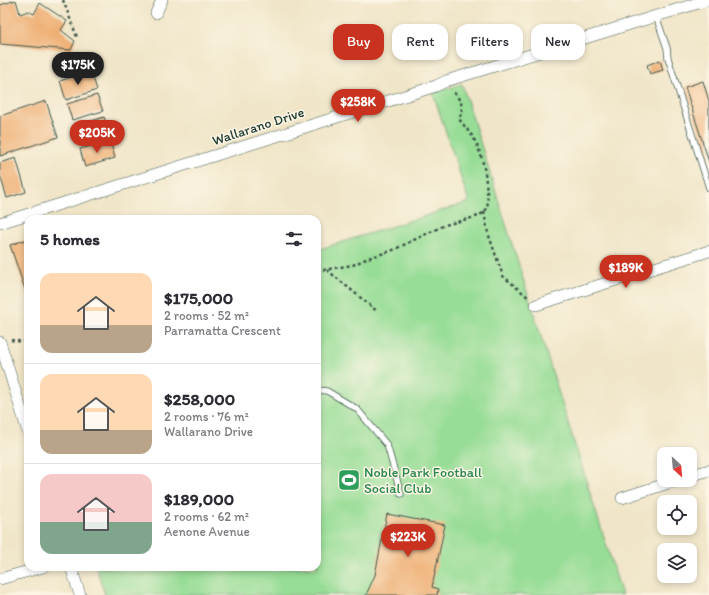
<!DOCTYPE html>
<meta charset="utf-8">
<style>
body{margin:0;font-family:Itim,sans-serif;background:#f2f2f3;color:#2b2b33;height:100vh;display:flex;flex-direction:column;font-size:15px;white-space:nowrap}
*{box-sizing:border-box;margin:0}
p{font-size:13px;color:#7c7c81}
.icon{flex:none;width:22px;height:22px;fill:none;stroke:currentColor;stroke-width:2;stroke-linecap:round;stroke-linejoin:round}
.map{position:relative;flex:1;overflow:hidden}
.details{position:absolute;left:24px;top:215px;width:297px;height:356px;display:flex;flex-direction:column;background:#fff;border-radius:12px;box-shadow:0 2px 6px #0003}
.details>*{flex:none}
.banner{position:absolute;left:333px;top:24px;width:316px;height:36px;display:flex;gap:8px}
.needle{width:26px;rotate:154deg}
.tools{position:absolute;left:657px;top:447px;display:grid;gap:8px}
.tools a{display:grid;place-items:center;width:40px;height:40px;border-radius:8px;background:#fff;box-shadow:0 2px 6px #0003;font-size:20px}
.price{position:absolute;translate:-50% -34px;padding:0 9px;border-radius:14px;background:#c8321e;color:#fff;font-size:13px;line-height:26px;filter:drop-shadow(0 1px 2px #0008)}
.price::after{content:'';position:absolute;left:50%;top:24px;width:12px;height:9px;margin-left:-6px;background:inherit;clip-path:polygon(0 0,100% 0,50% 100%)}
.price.on{background:#222;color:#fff}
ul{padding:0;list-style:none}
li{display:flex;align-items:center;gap:12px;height:100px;padding:0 16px}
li+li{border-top:1px solid #e1e1e2}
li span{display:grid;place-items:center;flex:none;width:112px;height:80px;border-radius:12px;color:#555}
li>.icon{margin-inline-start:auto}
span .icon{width:48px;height:48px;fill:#fffc;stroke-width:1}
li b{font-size:17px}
h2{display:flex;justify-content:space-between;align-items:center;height:48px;padding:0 16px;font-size:17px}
.pill{padding:0 14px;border-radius:12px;background:#fff;box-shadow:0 2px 6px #0003;font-size:14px;line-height:36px}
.pill.on{background:#c8321e;color:#fff}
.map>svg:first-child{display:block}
</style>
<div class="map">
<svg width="709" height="595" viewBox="0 0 709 595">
<rect width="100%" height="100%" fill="#fcf5e5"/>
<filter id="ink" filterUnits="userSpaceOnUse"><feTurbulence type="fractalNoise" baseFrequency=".025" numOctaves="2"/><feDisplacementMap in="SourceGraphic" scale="8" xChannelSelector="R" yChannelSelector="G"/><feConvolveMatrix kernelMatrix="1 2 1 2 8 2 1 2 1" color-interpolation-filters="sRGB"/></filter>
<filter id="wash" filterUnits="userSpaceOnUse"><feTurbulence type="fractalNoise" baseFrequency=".012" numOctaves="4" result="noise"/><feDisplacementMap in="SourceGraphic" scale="16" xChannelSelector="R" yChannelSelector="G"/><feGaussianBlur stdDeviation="0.9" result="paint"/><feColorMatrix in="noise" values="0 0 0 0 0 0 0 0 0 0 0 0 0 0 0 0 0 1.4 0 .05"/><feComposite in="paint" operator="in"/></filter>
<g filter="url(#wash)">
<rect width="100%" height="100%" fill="#f0e5c7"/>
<path fill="#97dd96" stroke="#5b8d65" d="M462 84 622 595H105L96 567H317V250L469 202 433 93Z"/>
<g id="blocks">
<g fill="#eead71">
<path d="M16 0 20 14 28 11 34 14 40 3 67 21 61 30 75 41 71 50 0 44V5Z"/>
<path d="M660 60 663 70 650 74 647 65Z"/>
<path d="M91 71 97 90 66 100 60 81Z"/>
<path d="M703 81 709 101V162L685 87Z"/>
<path d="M97 95 103 111 72 120 67 104Z"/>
<path d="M46 101 58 137 0 156V116Z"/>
<path d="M104 117 110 135 79 145 73 127Z"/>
<path d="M110 141 115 158 85 167 80 149Z"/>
<path d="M16 158 26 192 7 198 0 175V163Z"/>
<path d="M28 239V298L10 245Z"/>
<path d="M387 514 445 525 432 587 438 589 437 595H366L375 575Z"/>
</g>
</g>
</g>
<g filter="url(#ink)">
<use href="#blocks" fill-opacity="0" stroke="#3e564a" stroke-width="1"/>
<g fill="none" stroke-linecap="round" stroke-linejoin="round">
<g stroke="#3e564a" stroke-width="7">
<g id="lane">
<path d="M656 16 667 48 668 58 709 188"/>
<path d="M317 390 327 391 357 409 387 445 401 494"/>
</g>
</g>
<g stroke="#3e564a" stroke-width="12">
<g id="street">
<path d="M156 13 162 0"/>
<path d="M0 223 436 86 446 81 708 0"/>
<path d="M536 305 709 251"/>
<path d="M0 342 28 432"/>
<path d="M690 476 709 470"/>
<path d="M622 498 678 480"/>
<path d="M71 567 80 595"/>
<path d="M0 579 43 567"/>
</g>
</g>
<g stroke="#3e564a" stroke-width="2.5" stroke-dasharray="3 3" stroke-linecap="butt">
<path d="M63 0 77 37"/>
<path d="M484 212 488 233 503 276 529 298"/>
<path d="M327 270 378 312"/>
<path d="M317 271 353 265 368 258 391 251 445 225 479 216 486 210 488 202 485 172 482 159 478 147 473 137 459 119C465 104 461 102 452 90"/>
<path d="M11 340 28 343"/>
</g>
<use href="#lane" stroke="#fff" stroke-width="5.5"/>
<use href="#street" stroke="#fff" stroke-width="11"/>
</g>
</g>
<defs>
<g id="stadium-square" transform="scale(1.15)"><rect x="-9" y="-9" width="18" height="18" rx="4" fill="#2e9e5b" stroke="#fcf5e5"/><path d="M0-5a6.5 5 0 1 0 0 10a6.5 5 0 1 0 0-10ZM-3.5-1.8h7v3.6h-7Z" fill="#fff"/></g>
</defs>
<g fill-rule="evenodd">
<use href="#stadium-square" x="349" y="480"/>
</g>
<g text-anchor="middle" stroke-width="3" stroke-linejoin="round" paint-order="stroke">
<g font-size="14" fill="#1f3d34" stroke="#fcf5e5">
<text transform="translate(258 126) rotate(-18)" y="5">Wallarano Drive</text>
</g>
<g font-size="14" fill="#27864d" stroke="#fcf5e5" text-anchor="start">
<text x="364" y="477">Noble Park Football<tspan x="364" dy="16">Social Club</tspan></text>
</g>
</g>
</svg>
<div class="tools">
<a><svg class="needle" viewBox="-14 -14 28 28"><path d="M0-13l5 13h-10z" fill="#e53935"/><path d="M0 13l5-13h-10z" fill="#7c7c81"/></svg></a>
<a><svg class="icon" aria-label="locate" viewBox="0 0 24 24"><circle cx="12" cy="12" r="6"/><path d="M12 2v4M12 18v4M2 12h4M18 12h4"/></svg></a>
<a><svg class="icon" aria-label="layers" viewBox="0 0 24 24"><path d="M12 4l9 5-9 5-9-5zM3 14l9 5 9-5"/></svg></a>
</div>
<b class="price on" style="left:78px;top:86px">$175K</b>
<b class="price" style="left:358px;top:123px">$258K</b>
<b class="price" style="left:97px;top:154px">$205K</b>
<b class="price" style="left:626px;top:289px">$189K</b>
<b class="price" style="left:408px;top:558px">$223K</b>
<div class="banner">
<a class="pill on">Buy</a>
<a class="pill">Rent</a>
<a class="pill">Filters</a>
<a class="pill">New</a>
</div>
<section class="details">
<h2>5 homes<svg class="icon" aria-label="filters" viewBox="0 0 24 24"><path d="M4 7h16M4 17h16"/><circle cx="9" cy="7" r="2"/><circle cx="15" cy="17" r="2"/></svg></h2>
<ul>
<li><span style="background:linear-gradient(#ffd9b3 65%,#b9a48a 0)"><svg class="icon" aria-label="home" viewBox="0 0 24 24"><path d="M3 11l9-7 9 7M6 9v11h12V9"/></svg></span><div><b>$175,000</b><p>2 rooms · 52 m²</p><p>Parramatta Crescent</p></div></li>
<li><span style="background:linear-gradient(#ffd9b3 70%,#b9a48a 0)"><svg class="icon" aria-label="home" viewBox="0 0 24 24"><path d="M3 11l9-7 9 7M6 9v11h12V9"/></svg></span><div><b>$258,000</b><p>2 rooms · 76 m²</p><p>Wallarano Drive</p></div></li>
<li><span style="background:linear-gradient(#f6c9c9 60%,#7fa58c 0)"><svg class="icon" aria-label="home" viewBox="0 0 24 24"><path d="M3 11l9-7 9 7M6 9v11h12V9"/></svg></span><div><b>$189,000</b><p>2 rooms · 62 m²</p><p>Aenone Avenue</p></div></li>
</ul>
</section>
</div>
